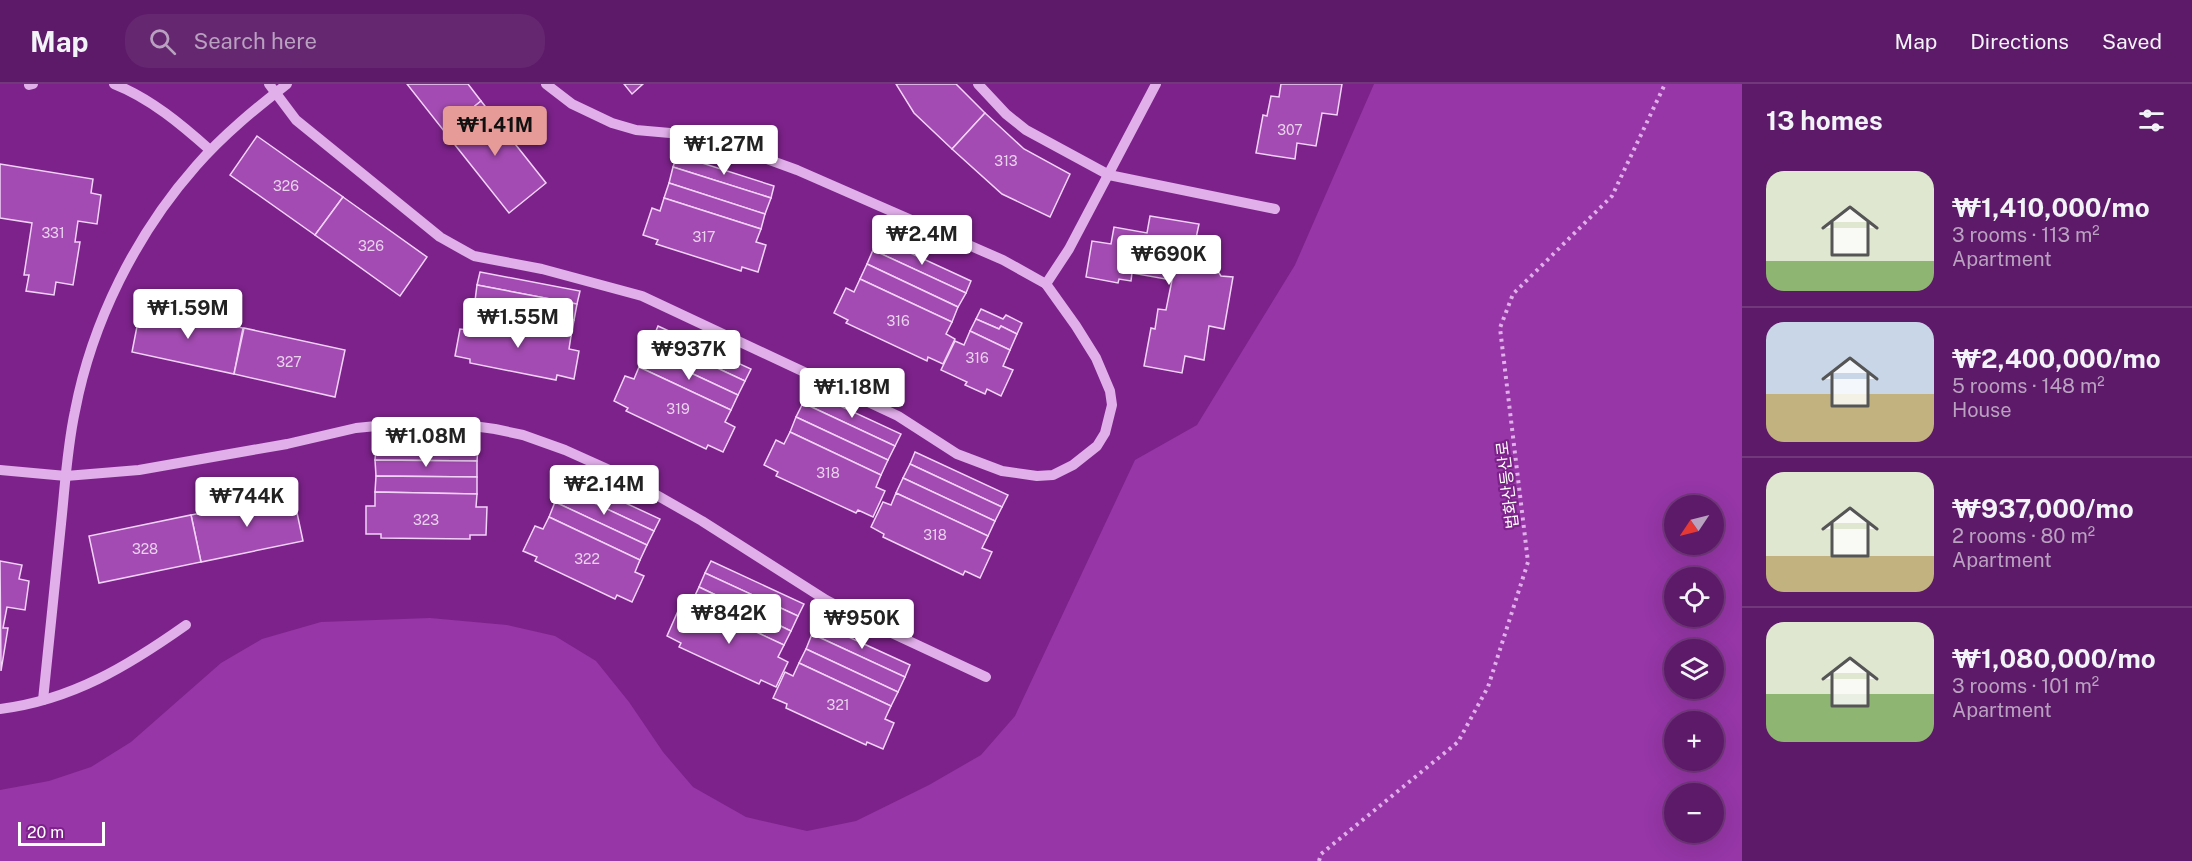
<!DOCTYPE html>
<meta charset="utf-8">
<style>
body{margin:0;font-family:"Public Sans","Noto Sans KR",sans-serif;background:#662771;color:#f1f3f6;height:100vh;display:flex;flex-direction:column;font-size:22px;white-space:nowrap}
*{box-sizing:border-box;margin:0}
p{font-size:20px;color:#b9a1c0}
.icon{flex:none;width:33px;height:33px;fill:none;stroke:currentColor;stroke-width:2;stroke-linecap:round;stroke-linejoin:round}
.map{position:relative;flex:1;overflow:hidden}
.side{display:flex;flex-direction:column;background:#5d1a68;width:450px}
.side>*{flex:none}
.needle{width:39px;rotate:235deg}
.controls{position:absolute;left:1664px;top:411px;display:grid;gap:12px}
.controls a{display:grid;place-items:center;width:60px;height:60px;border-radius:50%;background:#5d1a68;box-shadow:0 6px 24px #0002,0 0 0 2px #72387c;font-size:30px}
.scale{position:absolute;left:18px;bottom:15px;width:87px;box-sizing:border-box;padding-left:6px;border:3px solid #fff;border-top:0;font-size:16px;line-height:21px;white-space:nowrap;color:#fff;-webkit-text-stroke:4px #7c228a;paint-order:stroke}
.price{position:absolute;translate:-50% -51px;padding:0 14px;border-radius:6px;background:#fff;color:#222;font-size:20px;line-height:39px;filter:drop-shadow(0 2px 3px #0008)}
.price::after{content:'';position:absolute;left:50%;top:36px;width:18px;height:14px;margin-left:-9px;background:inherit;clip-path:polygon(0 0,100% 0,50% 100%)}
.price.current{background:#e69b98;color:#111}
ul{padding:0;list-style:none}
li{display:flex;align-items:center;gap:18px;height:150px;padding:0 24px}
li+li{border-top:2px solid #72387c}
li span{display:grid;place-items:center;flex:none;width:168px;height:120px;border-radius:18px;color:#555}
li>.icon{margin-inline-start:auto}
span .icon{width:72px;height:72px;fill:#fffc;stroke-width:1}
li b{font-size:26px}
h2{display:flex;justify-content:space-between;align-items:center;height:72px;padding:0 24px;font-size:26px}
header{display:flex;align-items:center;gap:36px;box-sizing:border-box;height:84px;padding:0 30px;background:#5d1a68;border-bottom:2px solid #72387c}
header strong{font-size:28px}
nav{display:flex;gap:33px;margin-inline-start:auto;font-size:21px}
.search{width:420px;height:54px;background:#662771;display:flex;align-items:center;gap:15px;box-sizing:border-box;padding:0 21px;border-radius:24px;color:#b9a1c0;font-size:22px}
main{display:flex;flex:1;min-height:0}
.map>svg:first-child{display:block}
</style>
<header>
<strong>Map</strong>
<div class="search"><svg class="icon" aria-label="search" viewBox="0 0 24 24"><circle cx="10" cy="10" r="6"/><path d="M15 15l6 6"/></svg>Search here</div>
<nav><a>Map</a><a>Directions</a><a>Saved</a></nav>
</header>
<main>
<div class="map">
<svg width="1742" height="777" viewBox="0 0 1742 777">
<rect width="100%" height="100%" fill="#7c228a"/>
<path fill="#9636a7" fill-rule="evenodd" d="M1374 0H1742V777H0V706L49 697 91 683 131 658 221 579 262 555 321 538 430 534 507 541 555 552 596 577 629 618 663 668 693 703 746 733 807 747 856 737 929 701 981 671 1015 632 1135 376 1197 341 1295 181ZM1674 422H1713V460H1674ZM1674 494H1713V532H1674ZM1674 566H1713V604H1674ZM1674 638H1713V676H1674ZM1674 710H1713V748H1674Z"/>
<g fill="#a34bb2" stroke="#f2d3f8" stroke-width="1.5">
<path d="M407 0H468L481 17 444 47Z"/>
<path d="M624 0H643L632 10Z"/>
<path d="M896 0H956L985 29 952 65 914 29Z"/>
<path d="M1281 0H1342L1337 31 1322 29 1316 62 1297 59 1295 75 1256 69 1263 31 1267 32 1271 12 1279 13Z"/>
<path d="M481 17 546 99 509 129 444 47Z"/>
<path d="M985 29 1024 65 1070 90 1050 133 1002 110 952 65Z"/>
<path d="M257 52 343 113 315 151 230 91Z"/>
<path d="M677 71 774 102 771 114 673 83Z"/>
<path d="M0 80 93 95 91 109 101 111 97 140 78 137 75 158H80L73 201 56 198 54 211 26 207 29 191H24L32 139 0 134Z"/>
<path d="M673 83 771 114 765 130 669 99Z"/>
<path d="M669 99 765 130 761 145 664 114Z"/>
<path d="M343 113 427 173 400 212 315 151Z"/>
<path d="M664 114 761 145 756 158 766 161 758 188 742 183 741 187 656 160 658 156 643 151 652 124 660 127Z"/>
<path d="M1150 132 1199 140 1196 154 1221 192 1233 193 1224 245 1209 242 1204 276 1185 272 1182 289 1144 282 1151 244 1155 245 1158 225 1166 226 1172 196 1132 189 1131 197 1119 195 1118 199 1086 193 1092 157 1111 160 1114 143 1147 149Z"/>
<path d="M878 154 971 197 966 209 873 166Z"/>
<path d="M873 166 966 209 958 223 867 180Z"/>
<path d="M867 180 958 223 952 238 860 195Z"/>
<path d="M480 188 580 207 577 220 477 201Z"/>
<path d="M860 195 952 238 946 250 955 255 943 280 928 273 927 277 846 239 848 236 834 229 846 204 854 208Z"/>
<path d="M477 201 577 220 574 236 475 217Z"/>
<path d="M475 217 574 236 571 252 471 233Z"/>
<path d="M141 222 243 244 234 290 132 268Z"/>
<path d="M981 225 1003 235 1006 231 1022 239 1017 250 1001 242 999 245 976 235Z"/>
<path d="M471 233 571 252 569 265 579 267 574 295 557 291 556 296 470 279V275L455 272 460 245 469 246Z"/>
<path d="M976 235 999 245 1001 242 1017 250 1010 266 970 247Z"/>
<path d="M658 242 751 285 745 297 653 254Z"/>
<path d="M244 244 345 266 335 313 234 290Z"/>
<path d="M970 247 1010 266 1003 282 1013 286 1001 312 987 305 985 310 965 301 967 298 941 286 955 257 964 261Z"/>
<path d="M653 254 745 297 738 311 646 268Z"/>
<path d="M646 268 738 311 731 326 639 283Z"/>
<path d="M639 283 731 326 725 338 735 343 723 368 708 361 706 365 626 327 628 324 614 317 625 292 634 295Z"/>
<path d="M808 307 901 350 895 362 803 319Z"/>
<path d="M803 319 895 362 888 376 796 333Z"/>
<path d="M796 333 888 376 881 391 790 348Z"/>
<path d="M790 348 881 391 876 403 885 407 873 433 858 426 856 429 776 392 778 388 764 381 776 356 784 360Z"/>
<path d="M376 363 478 364 477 377 375 376Z"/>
<path d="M915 368 1008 411 1002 423 910 380Z"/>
<path d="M375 376 477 377V393L376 392Z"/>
<path d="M910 380 1002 423 995 437 903 394Z"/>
<path d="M376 392 477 393V410L375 408Z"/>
<path d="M567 392 660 435 654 447 562 404Z"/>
<path d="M903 394 995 437 988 452 896 409Z"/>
<path d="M562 404 654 447 647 461 555 418Z"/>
<path d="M375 408 477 410 476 423H487L486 451H470V455L381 454V450H366V422H375Z"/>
<path d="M896 409 988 452 982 464 992 468 980 494 965 487 963 491 883 453 884 450 871 443 883 418 891 421Z"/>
<path d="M293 410 303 457 201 478 191 431Z"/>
<path d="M555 418 647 461 640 476 549 433Z"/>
<path d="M191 431 201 478 99 499 89 452Z"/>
<path d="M549 433 640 476 635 488 644 492 632 518 617 511 615 515 535 477 537 473 523 467 535 442 543 445Z"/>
<path d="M0 477 22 481 19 495 29 497 25 526 7 523 3 544H8L1 587Z"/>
<path d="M711 477 804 520 798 532 705 489Z"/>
<path d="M705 489 798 532 791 547 699 503Z"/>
<path d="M699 503 791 547 784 561 692 518Z"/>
<path d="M692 518 784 561 778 573 788 578 776 603 761 596 759 600 679 563 681 559 667 552 678 527 687 531Z"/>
<path d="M818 539 910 581 905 593 812 550Z"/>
<path d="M812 550 905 593 898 608 806 565Z"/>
<path d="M806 565 898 608 891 622 799 579Z"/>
<path d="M799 579 891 622 885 635 894 639 883 665 867 658 866 661 786 624 787 620 773 614 785 588 793 592Z"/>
</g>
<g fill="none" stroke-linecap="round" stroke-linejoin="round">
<path stroke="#e1afea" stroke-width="4" stroke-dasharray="3 4.5" stroke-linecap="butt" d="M1319 777 1321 770 1458 658 1488 603 1528 478 1500 244 1513 210 1612 112 1665 0"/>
<g stroke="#e1afea" stroke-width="10">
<path d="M114 0C150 14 182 41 210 66"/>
<path d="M269 0 296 36 440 153 474 172 542 185 642 212 898 332 957 370 1002 387 1037 392 1053 391 1073 381 1097 362 1105 349 1112 321 1110 307 1096 274 1076 242 1046 200 1069 165 1156 0"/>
<path d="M546 0 572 20 612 39 636 46 704 52 797 86 1003 176 1046 200"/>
<path d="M978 0 1006 30 1026 46 1109 91 1275 125"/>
<path d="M29 1 33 0"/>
<path d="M0 386 66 392 139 386 287 360 356 344 387 341H466L495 345 523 351 565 366 625 393 702 437 826 516 866 537 986 593"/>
<path d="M43 616C49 557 55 499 61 440 65 402 67 364 75 327 92 238 136 150 196 82 223 51 255 25 287 0"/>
<path d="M0 625C72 616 128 582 186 541"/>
</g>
</g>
<g text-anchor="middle" stroke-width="4.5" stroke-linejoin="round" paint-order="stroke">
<g font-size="14" fill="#e8d2ec">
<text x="1290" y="51">307</text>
<text x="1006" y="82">313</text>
<text x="286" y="107">326</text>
<text x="53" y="154">331</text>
<text x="704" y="158">317</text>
<text x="371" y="167">326</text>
<text x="898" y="242">316</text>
<text x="977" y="279">316</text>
<text x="289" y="283">327</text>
<text x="678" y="330">319</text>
<text x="828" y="394">318</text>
<text x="426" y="441">323</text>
<text x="935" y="456">318</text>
<text x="145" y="470">328</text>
<text x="587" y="480">322</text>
<text x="838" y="626">321</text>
</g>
<g font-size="16" fill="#fff" stroke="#7c228a">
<text transform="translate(1507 401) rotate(-97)" y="6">법화산등산로</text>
</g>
</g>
</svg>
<div class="controls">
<a><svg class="needle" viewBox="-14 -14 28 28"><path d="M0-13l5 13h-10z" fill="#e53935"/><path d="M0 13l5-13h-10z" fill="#b9a1c0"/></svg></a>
<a><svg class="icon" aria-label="locate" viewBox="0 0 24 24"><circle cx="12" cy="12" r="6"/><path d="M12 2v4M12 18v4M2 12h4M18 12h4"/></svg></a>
<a><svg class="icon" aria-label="layers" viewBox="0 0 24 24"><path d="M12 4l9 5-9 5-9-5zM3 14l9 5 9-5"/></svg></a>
<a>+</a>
<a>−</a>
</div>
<div class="scale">20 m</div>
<b class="price current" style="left:495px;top:73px">₩1.41M</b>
<b class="price" style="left:724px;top:92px">₩1.27M</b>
<b class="price" style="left:922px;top:182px">₩2.4M</b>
<b class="price" style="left:1169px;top:202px">₩690K</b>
<b class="price" style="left:188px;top:256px">₩1.59M</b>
<b class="price" style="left:518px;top:265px">₩1.55M</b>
<b class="price" style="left:689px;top:297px">₩937K</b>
<b class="price" style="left:852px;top:335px">₩1.18M</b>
<b class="price" style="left:426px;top:384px">₩1.08M</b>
<b class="price" style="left:604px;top:432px">₩2.14M</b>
<b class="price" style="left:247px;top:444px">₩744K</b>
<b class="price" style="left:729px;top:561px">₩842K</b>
<b class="price" style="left:862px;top:566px">₩950K</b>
</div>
<section class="side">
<h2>13 homes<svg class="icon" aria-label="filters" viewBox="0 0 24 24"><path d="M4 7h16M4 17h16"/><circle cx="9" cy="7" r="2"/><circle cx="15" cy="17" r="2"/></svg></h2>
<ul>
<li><span style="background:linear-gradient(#dfe7d0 75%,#8fb573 0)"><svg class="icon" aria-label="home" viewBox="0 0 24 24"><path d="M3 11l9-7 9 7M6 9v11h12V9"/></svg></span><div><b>₩1,410,000/mo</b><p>3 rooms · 113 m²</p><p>Apartment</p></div></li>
<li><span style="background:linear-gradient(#c9d6e8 60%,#c2b280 0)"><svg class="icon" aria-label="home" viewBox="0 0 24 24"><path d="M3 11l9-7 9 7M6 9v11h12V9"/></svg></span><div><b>₩2,400,000/mo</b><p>5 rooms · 148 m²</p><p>House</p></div></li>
<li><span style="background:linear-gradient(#dfe7d0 70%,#c2b280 0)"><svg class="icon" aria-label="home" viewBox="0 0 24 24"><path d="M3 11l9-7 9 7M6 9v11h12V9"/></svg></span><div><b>₩937,000/mo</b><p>2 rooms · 80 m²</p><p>Apartment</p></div></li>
<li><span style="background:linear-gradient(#dfe7d0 60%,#8fb573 0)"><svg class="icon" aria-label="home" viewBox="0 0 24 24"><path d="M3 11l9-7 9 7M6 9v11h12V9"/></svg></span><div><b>₩1,080,000/mo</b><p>3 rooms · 101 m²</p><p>Apartment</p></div></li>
</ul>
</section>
</main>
